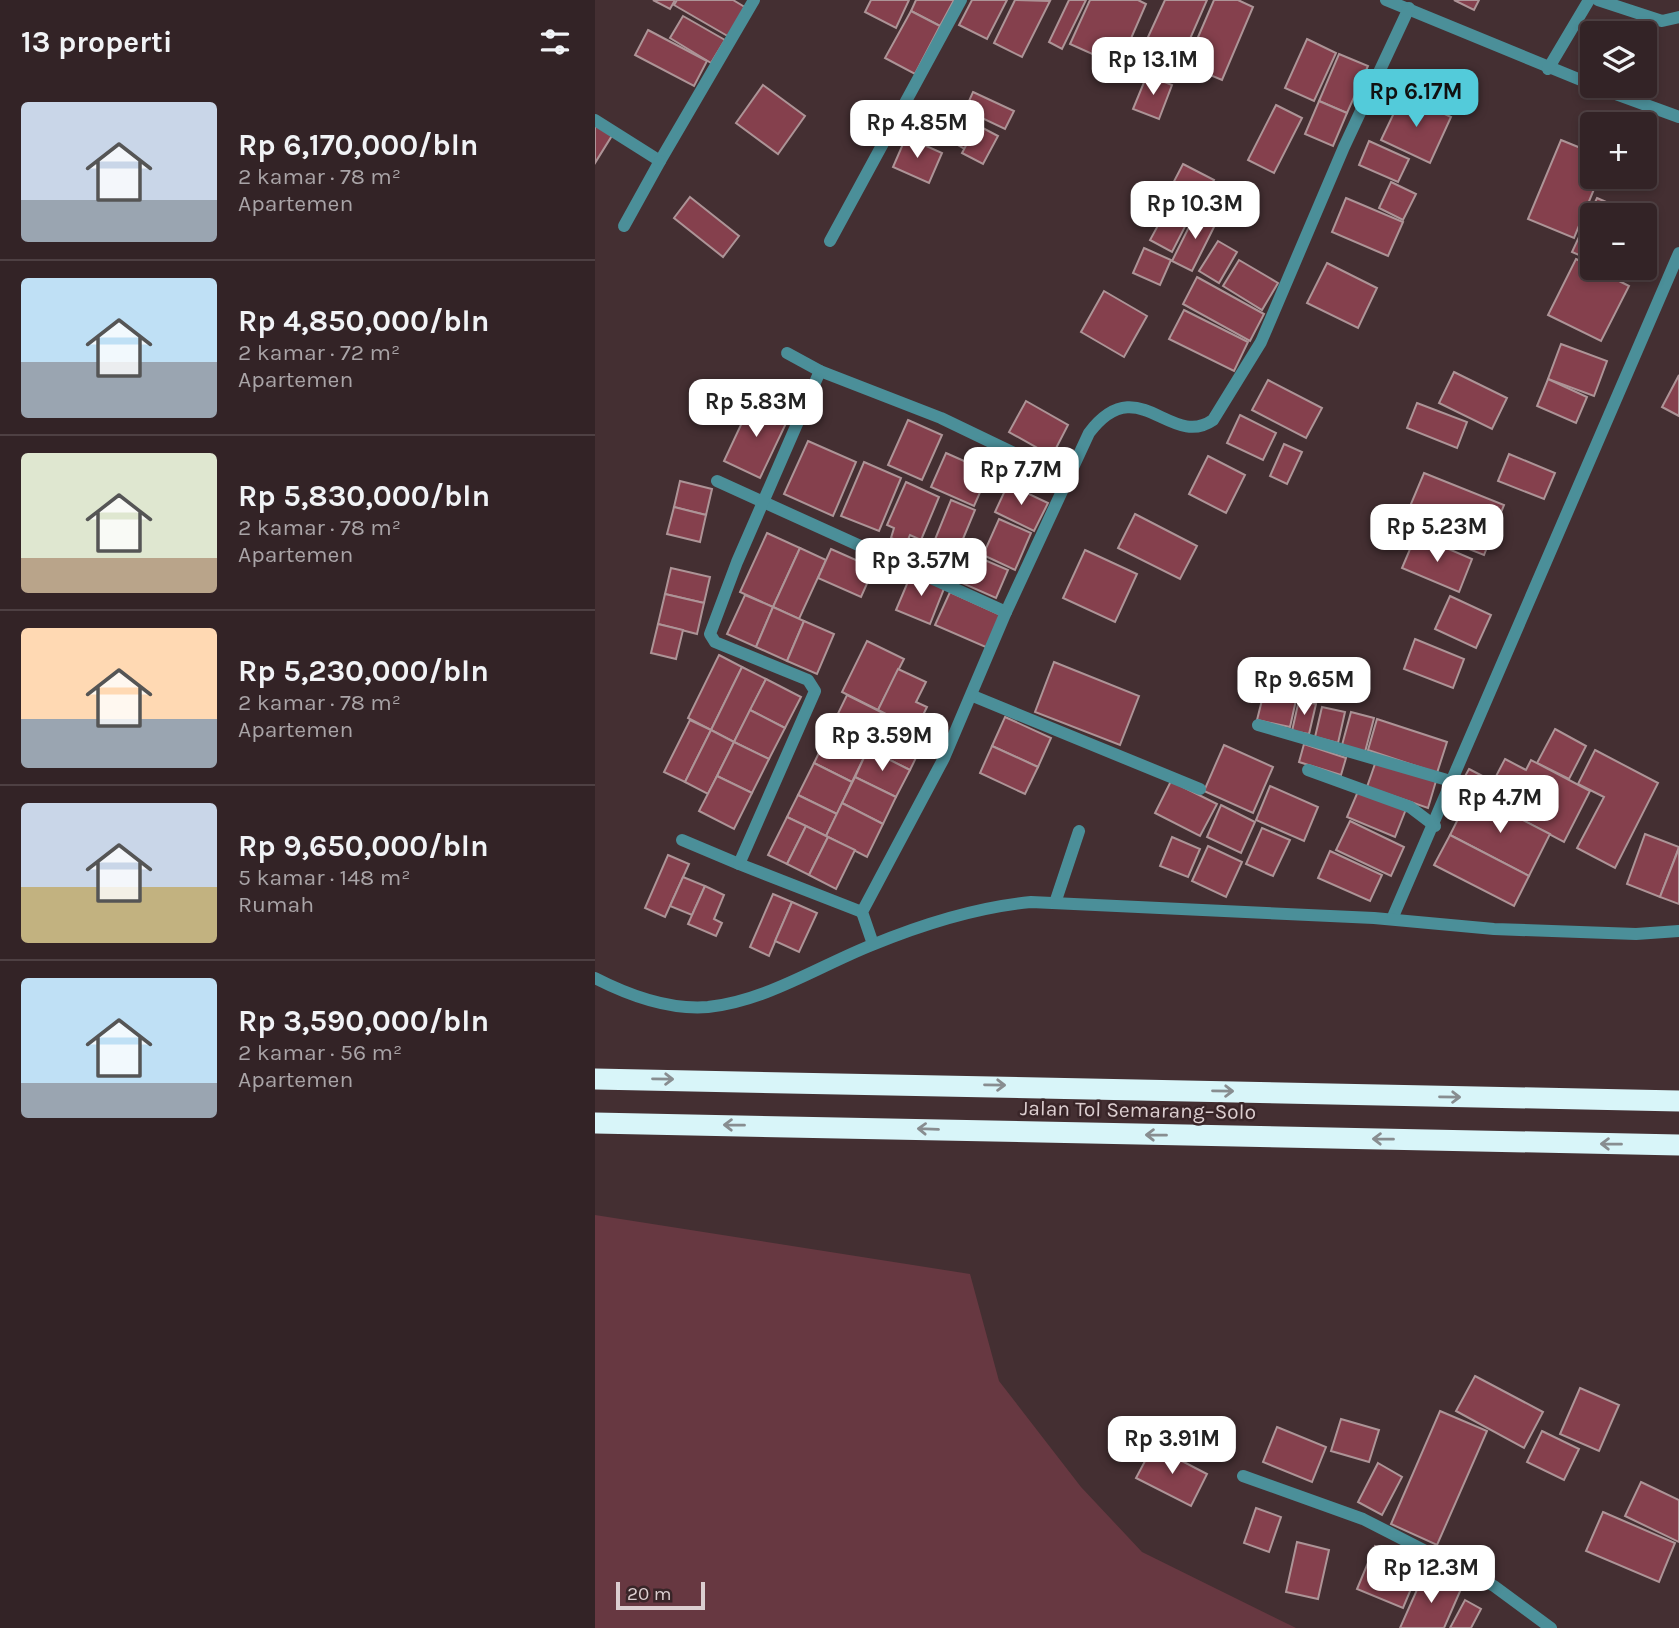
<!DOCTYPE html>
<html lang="id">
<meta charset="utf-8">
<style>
body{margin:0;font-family:Karla,sans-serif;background:#3b2b2e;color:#f1f3f6;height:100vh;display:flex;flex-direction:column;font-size:26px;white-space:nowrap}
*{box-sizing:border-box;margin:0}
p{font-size:23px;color:#a9a4a7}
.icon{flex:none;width:38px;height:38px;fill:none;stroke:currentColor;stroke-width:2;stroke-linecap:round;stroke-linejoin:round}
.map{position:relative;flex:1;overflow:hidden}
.sheet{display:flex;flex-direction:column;background:#332326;width:595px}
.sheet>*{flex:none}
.controls{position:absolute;left:985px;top:21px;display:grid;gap:14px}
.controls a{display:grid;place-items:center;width:77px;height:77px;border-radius:7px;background:#332326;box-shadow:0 4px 10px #0003,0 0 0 2px #4e4043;font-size:35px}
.scale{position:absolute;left:21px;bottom:18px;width:89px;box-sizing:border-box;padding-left:7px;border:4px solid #dcced0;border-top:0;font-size:19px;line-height:24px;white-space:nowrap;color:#dcced0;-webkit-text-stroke:5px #392528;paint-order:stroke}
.price{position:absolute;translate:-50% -60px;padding:0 16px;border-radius:14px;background:#fff;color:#222;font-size:23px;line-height:46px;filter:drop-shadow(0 2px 4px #0008)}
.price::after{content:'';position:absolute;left:50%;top:42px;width:21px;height:16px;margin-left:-10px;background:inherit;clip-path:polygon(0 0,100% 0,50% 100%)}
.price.on{background:#53cbda;color:#111}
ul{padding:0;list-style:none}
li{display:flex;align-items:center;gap:21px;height:175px;padding:0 21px}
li+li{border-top:2px solid #4e4043}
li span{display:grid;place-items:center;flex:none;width:196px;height:140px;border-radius:7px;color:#555}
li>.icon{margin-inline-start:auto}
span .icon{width:84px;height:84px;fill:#fffc;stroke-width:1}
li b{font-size:30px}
h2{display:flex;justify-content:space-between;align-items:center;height:84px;padding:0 21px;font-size:30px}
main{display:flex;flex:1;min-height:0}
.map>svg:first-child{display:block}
</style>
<main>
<section class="sheet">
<h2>13 properti<svg class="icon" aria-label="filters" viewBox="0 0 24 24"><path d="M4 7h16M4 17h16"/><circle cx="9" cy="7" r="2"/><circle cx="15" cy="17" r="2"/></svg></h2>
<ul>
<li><span style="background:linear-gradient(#c9d6e8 70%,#9aa5b1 0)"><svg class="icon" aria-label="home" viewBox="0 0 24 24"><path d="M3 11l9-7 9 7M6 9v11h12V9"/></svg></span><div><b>Rp 6,170,000/bln</b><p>2 kamar · 78 m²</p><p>Apartemen</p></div></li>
<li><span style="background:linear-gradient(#bfe0f5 60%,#9aa5b1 0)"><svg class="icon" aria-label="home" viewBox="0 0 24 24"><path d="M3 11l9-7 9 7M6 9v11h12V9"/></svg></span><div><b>Rp 4,850,000/bln</b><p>2 kamar · 72 m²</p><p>Apartemen</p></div></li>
<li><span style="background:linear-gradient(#dfe7d0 75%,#b9a48a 0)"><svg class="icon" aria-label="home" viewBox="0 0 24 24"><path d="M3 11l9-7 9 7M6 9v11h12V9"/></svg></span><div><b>Rp 5,830,000/bln</b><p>2 kamar · 78 m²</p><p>Apartemen</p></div></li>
<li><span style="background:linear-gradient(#ffd9b3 65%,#9aa5b1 0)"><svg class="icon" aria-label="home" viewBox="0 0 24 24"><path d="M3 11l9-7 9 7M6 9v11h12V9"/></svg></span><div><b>Rp 5,230,000/bln</b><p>2 kamar · 78 m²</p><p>Apartemen</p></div></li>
<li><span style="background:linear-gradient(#c9d6e8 60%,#c2b280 0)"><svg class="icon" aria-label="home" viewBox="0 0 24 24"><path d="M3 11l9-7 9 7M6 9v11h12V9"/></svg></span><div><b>Rp 9,650,000/bln</b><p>5 kamar · 148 m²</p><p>Rumah</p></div></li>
<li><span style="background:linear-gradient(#bfe0f5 75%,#9aa5b1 0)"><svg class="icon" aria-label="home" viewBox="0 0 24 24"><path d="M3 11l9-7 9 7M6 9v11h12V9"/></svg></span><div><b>Rp 3,590,000/bln</b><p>2 kamar · 56 m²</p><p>Apartemen</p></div></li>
</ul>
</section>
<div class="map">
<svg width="1084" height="1628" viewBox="0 0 1084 1628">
<rect width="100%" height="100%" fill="#442f32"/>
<path fill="#673841" d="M0 1215 375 1274 404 1381 486 1487 547 1552 701 1628H0Z"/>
<g fill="#85404d" stroke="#ad9497" stroke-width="2">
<path d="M58 0H80L75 9Z"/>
<path d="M82 0H138L153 9 136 38 79 5Z"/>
<path d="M276 0H314L301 28 270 12Z"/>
<path d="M321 0H359L345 26 316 11Z"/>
<path d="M377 0H412L392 39 364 25Z"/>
<path d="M420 0 455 1 427 57 399 43Z"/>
<path d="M474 0H491L467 49 454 42Z"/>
<path d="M495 0H543L551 4 524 66 475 44Z"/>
<path d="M570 0H612L584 64 548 48Z"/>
<path d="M619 0H643L658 7 627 80 591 65Z"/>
<path d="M859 0H884L879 10Z"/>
<path d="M316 11 345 26 320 74 290 58Z"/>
<path d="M88 16 130 40 116 63 75 38Z"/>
<path d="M53 30 112 61 99 86 40 55Z"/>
<path d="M712 39 741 53 719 101 690 88Z"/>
<path d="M744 54 773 66 752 113 724 101Z"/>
<path d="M552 75 577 85 564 119 538 109Z"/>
<path d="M168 85 210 116 183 154 141 123Z"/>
<path d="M378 92 419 111 410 129 370 110Z"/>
<path d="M808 94 856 117 835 163 786 140Z"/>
<path d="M724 101 752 113 738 146 710 134Z"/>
<path d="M345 105 382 125 370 149 333 128Z"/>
<path d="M681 105 707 118 679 173 653 160Z"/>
<path d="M0 123 18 134 0 163Z"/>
<path d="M382 125 403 136 388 164 367 153Z"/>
<path d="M311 137 347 153 334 183 298 167Z"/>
<path d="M966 140 998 153V177H1004L979 238 933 219Z"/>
<path d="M774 141 814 159 803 182 764 165Z"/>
<path d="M588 164 619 180 605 206 574 191Z"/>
<path d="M796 182 821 194 808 220 784 208Z"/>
<path d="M95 197 144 236 128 257 79 218Z"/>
<path d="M578 198 599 209 577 252 555 240Z"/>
<path d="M751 198 808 222 793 256 737 232Z"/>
<path d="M1002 198 1041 215H998V261L977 252Z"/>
<path d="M602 211 622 221 597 271 577 261Z"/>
<path d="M1050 219 1059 223 1050 243Z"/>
<path d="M623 241 642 252 624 283 604 271Z"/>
<path d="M549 248 576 260 565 285 538 273Z"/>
<path d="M981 259 1034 286 1006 341 953 315Z"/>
<path d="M644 260 683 283 667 310 628 286Z"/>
<path d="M732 263 782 288 763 328 712 303Z"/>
<path d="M1012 268H1039L1034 278Z"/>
<path d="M602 277 669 314 655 341 588 304Z"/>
<path d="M509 291 552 316 529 357 486 332Z"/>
<path d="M589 310 653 342 639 371 574 339Z"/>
<path d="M966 344 1012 361 999 396 953 379Z"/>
<path d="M859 372 912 398 897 429 844 403Z"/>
<path d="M1084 375V416L1067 407Z"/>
<path d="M953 379 992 397 981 423 942 406Z"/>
<path d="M673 380 727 408 711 438 657 410Z"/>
<path d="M158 399 194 417 165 478 129 461Z"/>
<path d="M431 401 473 425 457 456 414 432Z"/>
<path d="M822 403 872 422 862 448 812 428Z"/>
<path d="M645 415 681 433 668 460 632 443Z"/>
<path d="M313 420 347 435 327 480 293 465Z"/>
<path d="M213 441 261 462 238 516 189 494Z"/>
<path d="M689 444 707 452 692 484 675 476Z"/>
<path d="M351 453 394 472 379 506 336 487Z"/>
<path d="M914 454 960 473 949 499 903 481Z"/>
<path d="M613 456 650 475 631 513 594 494Z"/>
<path d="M269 462 306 478 284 531 246 516Z"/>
<path d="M829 473 909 505 889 555 808 523Z"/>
<path d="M85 481 117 489 111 515 79 507Z"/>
<path d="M311 482 344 497 326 540 315 535 311 544 296 538 299 528 292 525Z"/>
<path d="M413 484 453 503 439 531 400 512Z"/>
<path d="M356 500 380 510 363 551 339 542Z"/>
<path d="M79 507 111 515 105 542 72 534Z"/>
<path d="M540 514 602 546 585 579 523 548Z"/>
<path d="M404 519 436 533 420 570 388 555Z"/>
<path d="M172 533 205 548 178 607 145 592Z"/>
<path d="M821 535 877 559 864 592 807 568Z"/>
<path d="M205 548 231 560 204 619 178 607Z"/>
<path d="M236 549 279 568 266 597 223 578Z"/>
<path d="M490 550 542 574 520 622 468 598Z"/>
<path d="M371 552 413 570 401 598 358 579Z"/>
<path d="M76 568 115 577 109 603 70 594Z"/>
<path d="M317 572 350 586 335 624 301 610Z"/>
<path d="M355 592 408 616 393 648 340 625Z"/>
<path d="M70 594 109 603 102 634 63 624Z"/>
<path d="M150 595 178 607 161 647 132 634Z"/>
<path d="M855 596 896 615 881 648 840 629Z"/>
<path d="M178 607 209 621 192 661 161 647Z"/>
<path d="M209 621 239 634 222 674 192 661Z"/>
<path d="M63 624 88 630 81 659 56 653Z"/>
<path d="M820 639 869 659 858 688 809 669Z"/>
<path d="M272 641 309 659 283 710 247 692Z"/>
<path d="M124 655 147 667 116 730 93 718Z"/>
<path d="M459 662 544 696 525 745 440 712Z"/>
<path d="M147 667 171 679 139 742 116 730Z"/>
<path d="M303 669 331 682 321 702 332 707 321 729 283 710Z"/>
<path d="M171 679 206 697 190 728 155 710Z"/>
<path d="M669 692 701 700 695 727 662 720Z"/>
<path d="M252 695 290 714 273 749 235 730Z"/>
<path d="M704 700 721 704 714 734 697 731Z"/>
<path d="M727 707 750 712 743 743 720 737Z"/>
<path d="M155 710 190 728 174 759 139 742Z"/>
<path d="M756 712 779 718 770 752 747 745Z"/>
<path d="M290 714 332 735 315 770 273 749Z"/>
<path d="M410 717 456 738 443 767 397 746Z"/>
<path d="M782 719 852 742 842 773 773 750Z"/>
<path d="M95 720 116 730 90 782 69 772Z"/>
<path d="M960 729 991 746 974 779 942 763Z"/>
<path d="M116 730 139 742 113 794 90 782Z"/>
<path d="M235 730 273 749 257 782 219 763Z"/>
<path d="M139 742 174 759 157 793 122 776Z"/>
<path d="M709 744 751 758 746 775 704 762Z"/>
<path d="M629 745 678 767 658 813 609 791Z"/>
<path d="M397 746 443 767 430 794 385 773Z"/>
<path d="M273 749 315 770 301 797 260 777Z"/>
<path d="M1000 750 1063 783 1020 868 982 848 1009 797 983 784Z"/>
<path d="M910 759 931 770 936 760 995 791 969 842 910 811 920 793 898 782Z"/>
<path d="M781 761 841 781 833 808 772 787Z"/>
<path d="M219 763 257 782 242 814 203 795Z"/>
<path d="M874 769 920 793 910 811 864 787Z"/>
<path d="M122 776 157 793 139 829 104 811Z"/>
<path d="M260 777 301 797 288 824 247 803Z"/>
<path d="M576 781 622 804 605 836 560 813Z"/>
<path d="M675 786 723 807 709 841 661 820Z"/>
<path d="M764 789 811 809 800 837 752 817Z"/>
<path d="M876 793 955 834 934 876 855 835Z"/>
<path d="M203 795 242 814 231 836 192 817Z"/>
<path d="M247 803 288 824 272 857 231 836Z"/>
<path d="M626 805 660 822 646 853 612 837Z"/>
<path d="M192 817 211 826 192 864 173 855Z"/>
<path d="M755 821 809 847 796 876 741 850Z"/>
<path d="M211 826 233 837 214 875 192 864Z"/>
<path d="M667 828 695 840 678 876 651 864Z"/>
<path d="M1050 834 1084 847 1065 897 1032 884Z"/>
<path d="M855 835 934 876 919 906 839 865Z"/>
<path d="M233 837 260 850 241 889 214 875Z"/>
<path d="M577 837 605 849 593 877 565 866Z"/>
<path d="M613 846 647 862 631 897 597 881Z"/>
<path d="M1084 848V904L1065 897Z"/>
<path d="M735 851 787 875 775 901 723 878Z"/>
<path d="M73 855 94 864 70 917 50 908Z"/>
<path d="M88 877 110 886 97 915 75 906Z"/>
<path d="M110 886 129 895 119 919 127 923 121 936 93 924Z"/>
<path d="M178 894 197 902 174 956 155 947Z"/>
<path d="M197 902 222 913 204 952 180 941Z"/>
<path d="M880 1376 948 1412 929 1448 861 1411Z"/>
<path d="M985 1388 1024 1405 1004 1451 965 1434Z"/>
<path d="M845 1411 892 1431 842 1545 796 1524Z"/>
<path d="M746 1419 784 1430 774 1462 736 1451Z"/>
<path d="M682 1427 731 1447 717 1482 668 1462Z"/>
<path d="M947 1431 984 1449 969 1480 932 1462Z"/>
<path d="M558 1446 612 1474 596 1506 541 1478Z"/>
<path d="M783 1463 807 1477 787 1515 763 1502Z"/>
<path d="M1046 1482 1084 1500V1542L1030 1516Z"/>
<path d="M661 1508 686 1517 674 1552 649 1543Z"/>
<path d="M1008 1512 1080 1543 1064 1582 991 1551Z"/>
<path d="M702 1542 734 1550 723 1599 691 1592Z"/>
<path d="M780 1546 826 1565 808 1608 762 1589Z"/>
<path d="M829 1574 866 1589 849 1628H805Z"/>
<path d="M870 1600 886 1609 876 1628H855Z"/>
</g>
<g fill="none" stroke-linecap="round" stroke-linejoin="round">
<g stroke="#4b8f99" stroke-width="12">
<path d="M791 0 998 85"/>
<path d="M1003 0 1067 21 1084 17"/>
<path d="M953 69 994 0"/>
<path d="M999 86 1084 117"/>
<path d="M0 120 65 161 159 0"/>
<path d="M29 226 65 161"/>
<path d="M235 241 366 0"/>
<path d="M192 353 225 371"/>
<path d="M122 481 411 612"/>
<path d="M378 696 605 789"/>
<path d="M663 725 859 782"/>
<path d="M713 770 815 807 840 826"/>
<path d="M87 840 144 864"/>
<path d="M460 903 484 831"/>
<path d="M267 912 144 864 220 691 213 680 120 642 115 634 142 562 225 371 346 418 473 479"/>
<path d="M797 919 1084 253"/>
<path d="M278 944 267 912 349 758 411 612 494 433C543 368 575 450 618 420L666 342 749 147 814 8"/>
<path d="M0 978C33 995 75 1010 113 1007 171 1001 224 966 277 945 328 924 382 907 436 902L779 918 899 929 1041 934 1084 931"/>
<path d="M648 1476 768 1519 899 1586 956 1628"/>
</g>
<g stroke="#d8f5f9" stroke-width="21">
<path d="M0 1079 1084 1101"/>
<path d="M0 1123 1084 1145"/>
</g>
</g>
<defs><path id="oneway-shaft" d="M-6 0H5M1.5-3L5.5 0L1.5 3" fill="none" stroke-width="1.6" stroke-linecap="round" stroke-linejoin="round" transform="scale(1.75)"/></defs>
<g stroke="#888d90">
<use href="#oneway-shaft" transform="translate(68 1079) rotate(1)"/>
<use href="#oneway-shaft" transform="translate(400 1085) rotate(1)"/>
<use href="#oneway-shaft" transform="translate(628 1091) rotate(1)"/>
<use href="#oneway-shaft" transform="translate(855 1097) rotate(1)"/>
<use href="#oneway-shaft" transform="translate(139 1125) rotate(-179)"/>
<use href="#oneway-shaft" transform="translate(333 1129) rotate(-178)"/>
<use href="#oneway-shaft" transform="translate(561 1135) rotate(-179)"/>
<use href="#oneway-shaft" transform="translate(788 1139) rotate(-179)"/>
<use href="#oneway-shaft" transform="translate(1016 1144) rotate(-179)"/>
</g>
<g text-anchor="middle" stroke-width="5" stroke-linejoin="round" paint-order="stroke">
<g font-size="21" fill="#dcced0" stroke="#392528">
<text transform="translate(543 1110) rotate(1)" y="7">Jalan Tol Semarang–Solo</text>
</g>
</g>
</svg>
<div class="controls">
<a><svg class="icon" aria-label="layers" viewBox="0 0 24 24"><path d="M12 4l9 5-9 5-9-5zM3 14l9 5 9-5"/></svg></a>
<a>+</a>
<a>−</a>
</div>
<div class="scale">20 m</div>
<b class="price" style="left:558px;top:97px">Rp 13.1M</b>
<b class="price on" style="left:821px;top:129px">Rp 6.17M</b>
<b class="price" style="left:322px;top:160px">Rp 4.85M</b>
<b class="price" style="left:600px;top:241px">Rp 10.3M</b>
<b class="price" style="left:161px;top:439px">Rp 5.83M</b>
<b class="price" style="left:426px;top:507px">Rp 7.7M</b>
<b class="price" style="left:842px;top:564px">Rp 5.23M</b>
<b class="price" style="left:326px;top:598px">Rp 3.57M</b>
<b class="price" style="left:709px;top:717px">Rp 9.65M</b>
<b class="price" style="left:287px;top:773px">Rp 3.59M</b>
<b class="price" style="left:905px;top:835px">Rp 4.7M</b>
<b class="price" style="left:577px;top:1476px">Rp 3.91M</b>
<b class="price" style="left:836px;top:1605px">Rp 12.3M</b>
</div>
</main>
